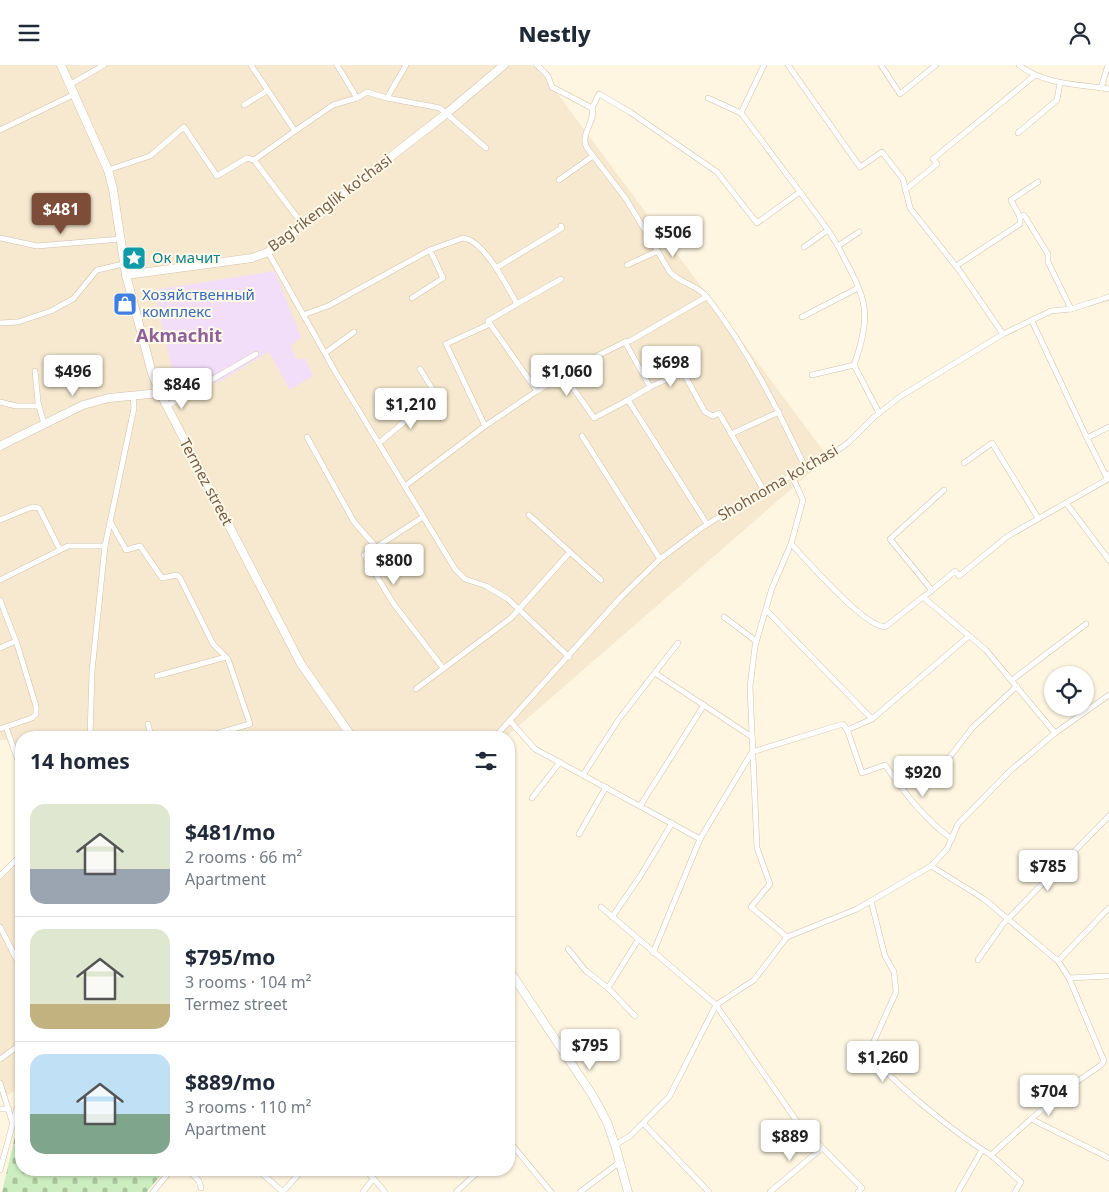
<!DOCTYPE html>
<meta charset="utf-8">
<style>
body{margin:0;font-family:"Noto Sans",sans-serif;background:#f2f2f3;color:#1f2937;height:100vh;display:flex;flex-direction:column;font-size:19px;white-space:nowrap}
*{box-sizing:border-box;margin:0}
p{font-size:16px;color:#747a83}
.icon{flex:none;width:28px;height:28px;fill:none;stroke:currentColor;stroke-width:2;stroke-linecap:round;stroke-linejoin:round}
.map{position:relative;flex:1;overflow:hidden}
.sheet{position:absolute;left:15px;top:666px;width:500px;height:445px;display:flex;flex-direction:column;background:#fff;border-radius:20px;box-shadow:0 1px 4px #0004}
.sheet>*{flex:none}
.controls{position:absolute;left:1044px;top:601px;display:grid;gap:10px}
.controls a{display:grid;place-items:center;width:50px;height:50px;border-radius:50%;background:#fff;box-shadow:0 1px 4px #0004;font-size:25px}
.price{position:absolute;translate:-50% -42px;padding:0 11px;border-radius:5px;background:#fff;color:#222;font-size:16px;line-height:32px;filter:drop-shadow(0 1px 2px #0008)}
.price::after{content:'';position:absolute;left:50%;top:30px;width:15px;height:11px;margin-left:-8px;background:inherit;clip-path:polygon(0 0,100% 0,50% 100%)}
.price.on{background:#7e4d39;color:#fff}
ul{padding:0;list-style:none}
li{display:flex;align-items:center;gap:15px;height:125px;padding:0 15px}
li+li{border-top:1px solid #e0e1e3}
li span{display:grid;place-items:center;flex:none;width:140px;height:100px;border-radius:15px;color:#555}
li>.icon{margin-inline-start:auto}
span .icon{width:60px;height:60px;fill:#fffc;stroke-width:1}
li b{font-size:21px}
h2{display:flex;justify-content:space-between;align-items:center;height:60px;padding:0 15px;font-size:21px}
header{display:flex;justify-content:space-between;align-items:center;height:65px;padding:0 15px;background:#fff;font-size:22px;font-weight:800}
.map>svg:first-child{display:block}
</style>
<header><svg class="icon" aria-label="menu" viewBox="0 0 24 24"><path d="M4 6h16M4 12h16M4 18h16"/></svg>Nestly<svg class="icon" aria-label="person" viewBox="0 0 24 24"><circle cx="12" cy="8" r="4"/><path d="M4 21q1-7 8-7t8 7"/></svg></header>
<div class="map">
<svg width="1109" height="1127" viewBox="0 0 1109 1127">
<defs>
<pattern id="cemetery-stones" width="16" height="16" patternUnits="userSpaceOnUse" patternTransform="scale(1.25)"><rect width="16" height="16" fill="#ccedbf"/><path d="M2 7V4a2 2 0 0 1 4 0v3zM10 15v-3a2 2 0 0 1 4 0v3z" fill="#aac39d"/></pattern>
</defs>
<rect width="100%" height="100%" fill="#fef6e1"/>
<g fill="#f6e9cf">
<path d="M0 0H536L828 392 506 672H21V704L11 675H0Z"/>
<path d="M21 790V1021L5 1032 0 1018V807Z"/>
</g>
<path fill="#f3defa" d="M275 206 301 272 291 281 297 295 305 293 313 311 290 325 269 287 217 318 203 313 175 317 154 225Z"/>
<path fill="url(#cemetery-stones)" d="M21 1046V1105H165L147 1127H2Z"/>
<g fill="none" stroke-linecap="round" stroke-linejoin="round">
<g stroke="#d2c1aa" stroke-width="6">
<g id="street">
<path d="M251 0 295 66 333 40 357 33"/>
<path d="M337 0 357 33 367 27 387 33"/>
<path d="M406 0 387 33 440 43 486 83"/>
<path d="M537 0 548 11 552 22 592 43C596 57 579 70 587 83L626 134 670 207C681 219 696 219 707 232 748 284 778 345 806 404"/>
<path d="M788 0 860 102 882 87 903 114 910 143 959 205 1003 269"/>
<path d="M881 0 900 29 936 0"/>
<path d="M1019 0C1044 20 1078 19 1109 24"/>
<path d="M69 20 104 0"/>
<path d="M1101 23 1108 0"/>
<path d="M708 33 741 48 800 127"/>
<path d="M244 40 267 26"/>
<path d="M592 43 599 29 630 47 717 107 757 158 800 127 828 165"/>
<path d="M741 48 764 0"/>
<path d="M0 65 73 30"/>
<path d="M295 66 254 95 303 160"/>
<path d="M1018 68 1057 35 1060 18"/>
<path d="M108 105 150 91 184 62 217 111 247 93 254 95"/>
<path d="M559 115 593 91"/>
<path d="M905 125 937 99 933 94 1034 11"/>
<path d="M1020 152 1024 150 1048 189V197L1071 244"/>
<path d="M859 167 838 181C847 200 861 221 864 242 867 261 860 283 854 300L879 348"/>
<path d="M0 173 37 181 121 174"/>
<path d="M804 182 828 165 838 181"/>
<path d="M268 187 336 308 455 504 465 514 486 521 508 534 569 592"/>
<path d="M627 200 658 186"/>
<path d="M956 201 1020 159V152L1011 135 1038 117"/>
<path d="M496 203 562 163 561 161"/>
<path d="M412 233 443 213 430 185 463 173C484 175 507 221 517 239L488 256 537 326 485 361"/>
<path d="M517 239 561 214"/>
<path d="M303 250 328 241 430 185"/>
<path d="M802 252 858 223"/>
<path d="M1032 256 1087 373 1109 362"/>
<path d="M0 258 18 257 51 246 73 234 97 205 124 199"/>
<path d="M625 277 650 322 628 335"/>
<path d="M325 288 354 267"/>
<path d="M35 306 38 337 44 359"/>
<path d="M564 310 569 305 625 277 630 276 706 232"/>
<path d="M812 310 854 300"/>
<path d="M650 322 683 307 705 347 713 351 719 348 763 424"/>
<path d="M537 326 564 310 594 353 628 335 707 459"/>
<path d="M0 337 16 341H39"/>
<path d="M167 341 256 289"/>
<path d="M731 369 779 347"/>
<path d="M582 371 660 494"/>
<path d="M307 372 354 457 376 482"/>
<path d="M1087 373 1106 411 1109 409"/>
<path d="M379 378 434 332 435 328 420 304"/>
<path d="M964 398 992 378 1038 453"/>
<path d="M792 411 803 435 791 479C809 497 862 560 885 562L923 532 986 585 1055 668"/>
<path d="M405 421 485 361 446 279 490 259"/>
<path d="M1067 439 1109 495"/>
<path d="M423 452 364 490 393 538 443 603"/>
<path d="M0 455 32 442 39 443 60 485"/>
<path d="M110 456 126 485 140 481 162 513 177 510 180 513 213 579 228 594 250 659 205 672"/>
<path d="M570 487 601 515"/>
<path d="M0 515 68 481H105"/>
<path d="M930 527 955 506 959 511 1008 471 1108 414"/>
<path d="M923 532 930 527V523L890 474 944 425"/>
<path d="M0 535 17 579 36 641V649L32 653 0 664"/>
<path d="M766 545 872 654 969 571"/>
<path d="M724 552 756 576"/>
<path d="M0 583 16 576"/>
<path d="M655 608 752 672"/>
<path d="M157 611 226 592"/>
<path d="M1012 615 1086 559"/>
<path d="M416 624 511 553 570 487 529 450"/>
<path d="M511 657 535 684 700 774"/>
<path d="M148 659 151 672"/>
<path d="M6 662 21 704"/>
<path d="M847 664 862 708 885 700C904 727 925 755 952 774"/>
<path d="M90 672 92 606 105 481 134 343 133 331"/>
<path d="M495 672 621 532 660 494 700 464 763 424 823 396 849 377 874 352 901 331 1003 269 1051 246 1071 244 1109 232"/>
<path d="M948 694 973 662 1017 621"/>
<path d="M583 710 619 654 678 578"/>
<path d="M532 733 560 697"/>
<path d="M640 741 704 640"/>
<path d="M579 769 606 722"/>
<path d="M931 801 984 834 1058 896 1069 913 1104 996 1101 1000 1065 1025 1031 1054 1109 1093"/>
<path d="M0 811 21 790"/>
<path d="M871 836 885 891 894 907 896 927 870 985C881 1011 965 1075 991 1090L1031 1054"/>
<path d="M601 842 716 940 798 1058 862 1123 858 1127"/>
<path d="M612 852 641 810 672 758"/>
<path d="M0 862 21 903"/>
<path d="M787 872 751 842 770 819 757 783 750 622 755 581 772 523 791 479"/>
<path d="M568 884 586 906 608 923"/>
<path d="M653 888 700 774 752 687 843 659 847 665 872 654"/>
<path d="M978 895 1003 859 1109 751"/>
<path d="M1058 896 1109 843"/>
<path d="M1069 913 1109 911"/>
<path d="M635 951 608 923 638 875"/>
<path d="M0 994 21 979"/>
<path d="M0 1018 12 1056"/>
<path d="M0 1044H9"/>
<path d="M643 1058 709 1127"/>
<path d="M509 1076 551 1127"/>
<path d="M615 1080 630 1071 669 1032 716 940 754 915 787 872 857 844 931 801 947 784 958 759 1010 706 1055 668 1109 630"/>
<path d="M991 1090 1021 1117 1015 1127"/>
<path d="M0 1105 17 1043 21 1039"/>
<path d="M188 1105 199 1116 201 1123"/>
<path d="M258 1105 283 1127"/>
<path d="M366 1105 385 1127"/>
<path d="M153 1127 171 1105"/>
<path d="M283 1127 302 1105"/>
<path d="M363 1127 373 1114"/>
<path d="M456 1127 480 1105"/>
<path d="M580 1127 620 1097"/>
<path d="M770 1127 822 1083"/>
<path d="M958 1127 982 1085"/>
</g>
</g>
<g stroke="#d6c1a7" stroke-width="9">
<g id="secondary">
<path d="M61 0 108 105 113 124 126 210 152 308 160 328 301 599 352 672"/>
<path d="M126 210 252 193 268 187 447 48 504 0"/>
<path d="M0 381 83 340 109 333 160 328"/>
<path d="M509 905 593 1031 607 1057 615 1080 628 1127"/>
</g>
</g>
<use href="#street" stroke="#fff" stroke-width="5"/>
<use href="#secondary" stroke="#fff" stroke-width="8"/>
</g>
<defs>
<g id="sight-square" transform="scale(1.25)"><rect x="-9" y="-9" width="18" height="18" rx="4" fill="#0f9aa8" stroke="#fff9e9"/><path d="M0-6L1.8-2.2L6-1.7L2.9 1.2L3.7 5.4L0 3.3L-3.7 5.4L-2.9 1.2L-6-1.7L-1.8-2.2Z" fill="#fff"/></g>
<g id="shop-square" transform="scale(1.25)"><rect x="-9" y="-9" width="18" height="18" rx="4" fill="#3f7fe0" stroke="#fff9e9"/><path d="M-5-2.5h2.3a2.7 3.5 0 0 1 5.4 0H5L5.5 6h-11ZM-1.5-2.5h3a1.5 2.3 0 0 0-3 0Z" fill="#fff"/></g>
</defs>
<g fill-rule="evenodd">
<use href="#sight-square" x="134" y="193"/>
<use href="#shop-square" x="125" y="239"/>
</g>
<g text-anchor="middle" stroke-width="4" stroke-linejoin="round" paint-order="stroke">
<g font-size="15" fill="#775d46" stroke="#fff9e9">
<text transform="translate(330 138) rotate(-37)" y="5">Bag'rikenglik ko'chasi</text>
<text transform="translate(206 417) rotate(62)" y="5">Termez street</text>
<text transform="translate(778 418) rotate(-30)" y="5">Shohnoma ko'chasi</text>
</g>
<g font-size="15" fill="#0d838f" stroke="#fff9e9" text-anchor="start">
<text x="152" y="198">Ок мачит</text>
</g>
<g font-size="15" fill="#366cbe" stroke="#fff9e9" text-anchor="start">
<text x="142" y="235">Хозяйственный<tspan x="142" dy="17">комплекс</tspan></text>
</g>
<g font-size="18" font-weight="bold" fill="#8e619b" stroke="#fff9e9">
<text x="179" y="277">Akmachit</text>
</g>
</g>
</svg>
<div class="controls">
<a><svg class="icon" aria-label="locate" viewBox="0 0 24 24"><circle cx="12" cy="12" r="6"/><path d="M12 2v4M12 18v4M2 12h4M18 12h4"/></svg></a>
</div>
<b class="price on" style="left:61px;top:170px">$481</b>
<b class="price" style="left:673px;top:193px">$506</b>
<b class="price" style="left:671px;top:323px">$698</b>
<b class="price" style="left:73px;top:332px">$496</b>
<b class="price" style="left:567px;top:332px">$1,060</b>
<b class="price" style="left:182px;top:345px">$846</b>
<b class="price" style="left:411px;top:365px">$1,210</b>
<b class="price" style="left:394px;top:521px">$800</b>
<b class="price" style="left:923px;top:733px">$920</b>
<b class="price" style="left:1048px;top:827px">$785</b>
<b class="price" style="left:590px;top:1006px">$795</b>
<b class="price" style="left:883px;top:1018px">$1,260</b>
<b class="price" style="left:1049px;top:1052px">$704</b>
<b class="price" style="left:790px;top:1097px">$889</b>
<section class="sheet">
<h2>14 homes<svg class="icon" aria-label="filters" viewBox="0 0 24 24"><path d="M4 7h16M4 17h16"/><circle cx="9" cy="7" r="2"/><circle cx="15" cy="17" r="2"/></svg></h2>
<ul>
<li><span style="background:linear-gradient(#dfe7d0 65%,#9aa5b1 0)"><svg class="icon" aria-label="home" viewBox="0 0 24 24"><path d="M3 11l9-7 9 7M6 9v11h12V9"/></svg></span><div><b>$481/mo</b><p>2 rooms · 66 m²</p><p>Apartment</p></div></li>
<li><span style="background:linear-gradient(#dfe7d0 75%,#c2b280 0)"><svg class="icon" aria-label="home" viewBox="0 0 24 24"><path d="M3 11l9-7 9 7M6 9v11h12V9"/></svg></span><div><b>$795/mo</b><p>3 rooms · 104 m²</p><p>Termez street</p></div></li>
<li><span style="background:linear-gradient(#bfe0f5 60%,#7fa58c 0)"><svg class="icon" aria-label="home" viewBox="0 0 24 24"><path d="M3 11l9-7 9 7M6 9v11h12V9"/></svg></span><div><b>$889/mo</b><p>3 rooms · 110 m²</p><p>Apartment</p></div></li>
</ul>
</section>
</div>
